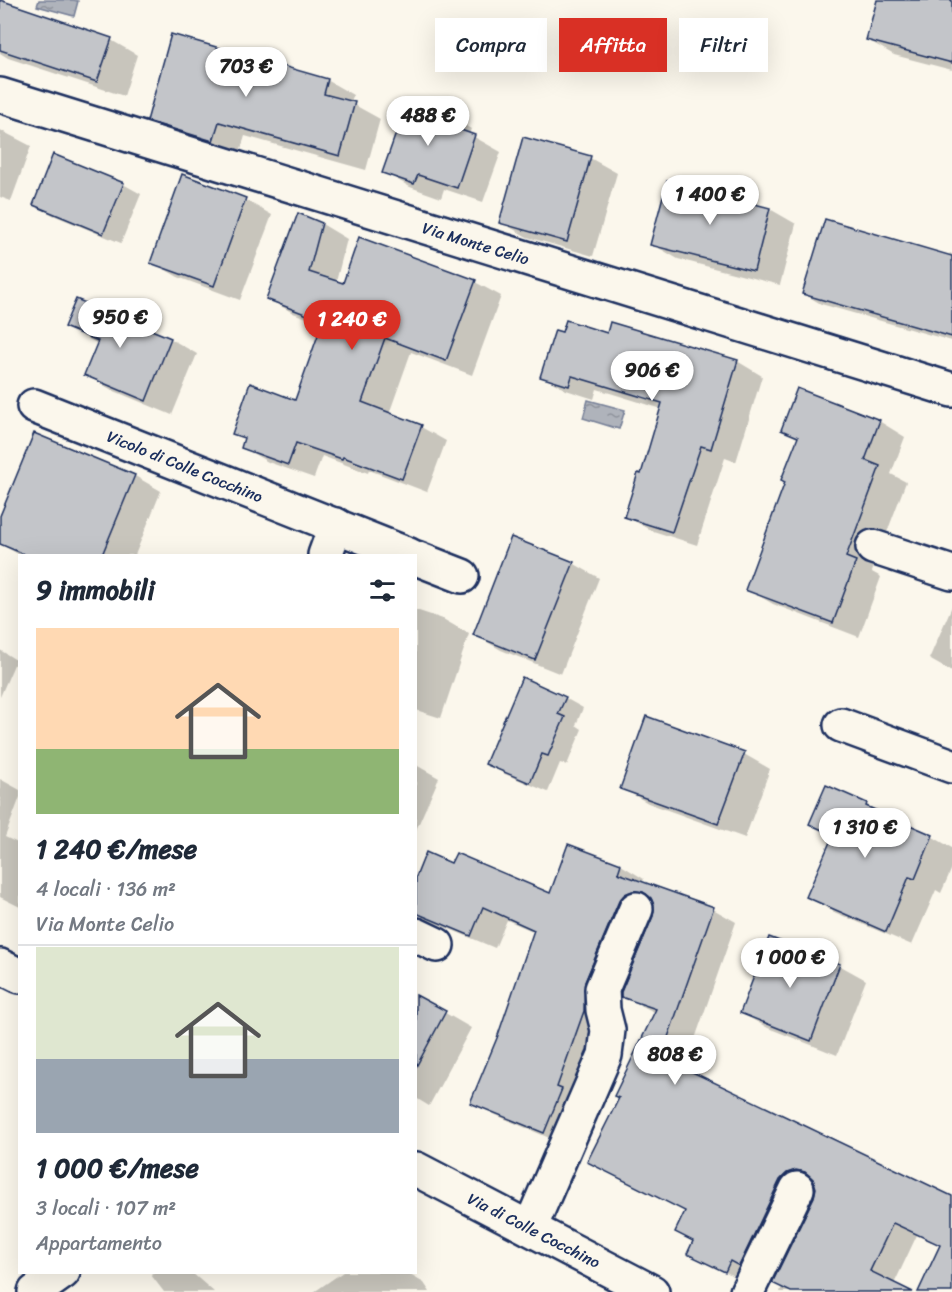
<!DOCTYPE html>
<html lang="it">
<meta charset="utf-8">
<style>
body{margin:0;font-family:Sriracha,sans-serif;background:#f6f6f7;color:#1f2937;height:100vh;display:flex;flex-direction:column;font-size:22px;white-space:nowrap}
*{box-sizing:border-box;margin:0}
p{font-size:20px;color:#747a83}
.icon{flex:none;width:33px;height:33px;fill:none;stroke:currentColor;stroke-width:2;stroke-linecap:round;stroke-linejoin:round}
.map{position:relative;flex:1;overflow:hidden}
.sheet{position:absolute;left:18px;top:554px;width:399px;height:720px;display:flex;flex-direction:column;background:#fff;border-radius:0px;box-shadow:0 6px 24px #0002}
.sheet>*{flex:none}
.top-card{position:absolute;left:435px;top:18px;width:426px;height:54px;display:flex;gap:12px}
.price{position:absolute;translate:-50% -51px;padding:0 14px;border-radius:21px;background:#fff;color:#222;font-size:20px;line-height:39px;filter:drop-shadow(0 2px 3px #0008)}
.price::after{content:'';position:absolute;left:50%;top:36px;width:18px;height:14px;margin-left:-9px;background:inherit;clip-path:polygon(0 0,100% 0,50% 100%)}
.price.active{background:#d93025;color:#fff}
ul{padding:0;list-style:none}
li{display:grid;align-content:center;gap:12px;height:318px;padding:0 18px}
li+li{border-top:2px solid #e0e1e3}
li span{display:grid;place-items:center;height:186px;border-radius:0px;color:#555}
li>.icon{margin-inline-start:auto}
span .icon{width:108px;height:108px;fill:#fffc;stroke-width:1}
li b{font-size:26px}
h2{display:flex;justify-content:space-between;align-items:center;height:72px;padding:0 18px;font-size:26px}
.pill{padding:0 21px;border-radius:0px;background:#fff;box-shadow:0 6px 24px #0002;font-size:21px;line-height:54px}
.pill.active{background:#d93025;color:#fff}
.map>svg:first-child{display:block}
</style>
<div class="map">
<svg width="952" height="1292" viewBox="0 0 952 1292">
<defs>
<pattern id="water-ripples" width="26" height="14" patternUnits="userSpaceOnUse" patternTransform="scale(1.5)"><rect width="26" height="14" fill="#afb3bb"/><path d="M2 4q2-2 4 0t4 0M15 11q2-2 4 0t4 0" fill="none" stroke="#8e929b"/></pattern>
</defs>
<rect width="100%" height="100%" fill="#fbf7ec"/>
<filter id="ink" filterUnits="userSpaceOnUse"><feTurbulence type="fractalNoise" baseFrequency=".0167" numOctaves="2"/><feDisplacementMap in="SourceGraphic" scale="12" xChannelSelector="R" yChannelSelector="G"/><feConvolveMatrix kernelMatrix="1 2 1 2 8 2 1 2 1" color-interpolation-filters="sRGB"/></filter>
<g filter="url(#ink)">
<g fill="url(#water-ripples)" stroke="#747e96" stroke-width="1.5">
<path d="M39 0H73L78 1 74 16 37 6Z"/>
<path d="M588 400 625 410 619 429 583 418Z"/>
</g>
<g fill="#0003">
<path d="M879 0H952V70L894 55 868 40Z"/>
<path d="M0 2 111 40 137 55 124 96 8 58 0 53Z"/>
<path d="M327 80 353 95 351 103 380 119 366 170 245 136 239 155 175 135 148 120Z"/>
<path d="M409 101 445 113 471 129 469 134 501 152 483 202 444 189 441 198 410 187 384 172Z"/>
<path d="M0 130 31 146 11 201 0 197Z"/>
<path d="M590 158 617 173 593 256 527 237 501 222Z"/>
<path d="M183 176 245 200 272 215 240 300 178 277 152 262Z"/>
<path d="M668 183 770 209 796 224 780 285 678 259 652 244Z"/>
<path d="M123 184 141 194 121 243 53 215 35 205Z"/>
<path d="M299 215 322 224 347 239 336 282 344 285 475 282 501 296 472 375 411 352 389 414 421 427 446 441 427 492 369 470 368 473 322 456 314 478 268 462 242 447 245 439 234 433 296 401 323 324 293 313 267 298Z"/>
<path d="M950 253 952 254V341L821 304 804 294 949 256Z"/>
<path d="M77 300 171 339 197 354 172 415 112 390 86 375 98 344 66 326Z"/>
<path d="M563 334 608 335 737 361 762 376 736 462 725 458 697 545 650 530 626 516 642 476 662 409 597 389 594 399 566 390 542 376Z"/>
<path d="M879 421 905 437 891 474 906 482 872 572 881 577 859 637 773 604 747 589 787 482 799 439 783 430Z"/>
<path d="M34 435 135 476 161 491 135 555H20L0 544V520Z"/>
<path d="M573 563 599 578 561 674 501 650 475 635Z"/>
<path d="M952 606V672L929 659Z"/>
<path d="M416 610 443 619 469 634 441 718 416 710Z"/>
<path d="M0 650 16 660 0 697Z"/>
<path d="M565 698 583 708 576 725 582 729 567 765 560 763 548 792 505 774 487 764Z"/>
<path d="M744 754 770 769 745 838 648 803 622 788Z"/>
<path d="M416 765 439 778 416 830Z"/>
<path d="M0 779 20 790V797L5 837 20 844V907L0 897Z"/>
<path d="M826 787 867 805 891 819 933 837 952 848V868L941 893 936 890 912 945 834 912 808 897 834 837 811 824Z"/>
<path d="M569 846 621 865 644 879 642 883 713 909 736 922 684 1070 798 1123 951 1200 931 1242 917 1235 894 1284 910 1292H780L815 1197 816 1184 811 1186 749 1284 689 1253 695 1241 687 1212 589 1162 621 1098 656 1013 623 996 655 916V904L649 907 642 915 568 1146 496 1115 472 1102 498 1038 535 932 507 920 495 948 428 920 416 913V881L427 854 452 865 550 895Z"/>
<path d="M839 965 866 980 837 1055 768 1028 741 1013Z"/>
<path d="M416 996 471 1028 429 1106 416 1098Z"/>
<path d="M154 1272H191L214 1292H164L151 1275Z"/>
<path d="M343 1272H405L424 1283 430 1292H314Z"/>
</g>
<g fill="#c3c5c9" stroke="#1b2f5e" stroke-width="1.5">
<path d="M0 0 112 38 97 82 0 50Z"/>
<path d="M877 0H952V63L866 40Z"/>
<path d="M171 34 328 79 324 94 355 102 340 156 219 122 213 141 147 121Z"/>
<path d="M408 99 445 112 441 123 475 135 457 188 418 175 414 184 382 173Z"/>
<path d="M523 137 591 156 567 242 499 223Z"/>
<path d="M53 154 124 183 103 234 33 205Z"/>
<path d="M182 174 246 198 214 286 150 263Z"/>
<path d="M667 181 770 208 754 271 650 245Z"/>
<path d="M298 213 322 223 309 272 343 283 359 237 476 280 446 361 385 338 362 402 422 425 402 479 343 457 342 459 296 443 288 465 241 448 244 438 232 434 250 383 295 400 323 321 266 299Z"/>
<path d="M825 219 952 256V337L802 294Z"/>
<path d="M76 299 171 338 146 401 84 375 98 341 64 327Z"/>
<path d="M566 320 607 333 610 322 738 360 711 449 701 446 672 532 624 517 638 473 641 474 662 403 572 376 569 386 540 377 555 330 562 332Z"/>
<path d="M797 388 880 420 865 460 880 466 846 557 856 561 833 623 745 590 785 482 781 480 798 437 781 430Z"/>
<path d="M34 433 135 475 102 555H26L0 544V516Z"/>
<path d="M511 537 574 562 535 660 473 635Z"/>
<path d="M522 677 566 697 558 714 565 717 548 756 542 754 530 783 485 764Z"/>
<path d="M646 716 745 752 718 824 620 789Z"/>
<path d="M826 785 867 803 866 806 933 835 915 879 909 877 886 932 806 897 833 835 809 824Z"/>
<path d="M568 844 621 864 618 873 714 907 661 1057 952 1196V1292H918L940 1245 893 1223 870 1271 913 1292H791L772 1283 814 1197 816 1188 813 1179 805 1172 796 1170 787 1173 780 1180 739 1266 730 1261 725 1272 687 1254 693 1241 675 1232 685 1211 587 1162 619 1098 614 1096 656 1009 621 997V992L653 916 654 906 651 898 643 892 633 891 625 894 619 901 585 982 584 1011 557 1087 562 1089 544 1133 470 1103 497 1038 534 930 483 907 471 936 416 913V877L426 852 451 863 456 853 550 893Z"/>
<path d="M769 937 840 964 811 1041 740 1013Z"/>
<path d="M416 995 446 1011 416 1067Z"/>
</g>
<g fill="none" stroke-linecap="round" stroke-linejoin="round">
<g stroke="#1b2f5e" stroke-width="38">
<g id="minor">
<path d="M0 95 952 390"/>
<path d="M34 406 409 555"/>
<path d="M873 547 952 573"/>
<path d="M325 555 336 525"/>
<path d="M416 558 462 576"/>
<path d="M841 725 952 766"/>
<path d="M416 935 437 945"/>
<path d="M0 966 20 976"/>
<path d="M416 1169 652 1292"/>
<path d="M530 1228 605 1055 608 1030 603 1010 602 989 636 909"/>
<path d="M35 1292 63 1272"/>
<path d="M747 1292 797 1189"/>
</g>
</g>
<use href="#minor" stroke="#fbf7ec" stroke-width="33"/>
</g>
</g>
<g text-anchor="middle" stroke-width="6" stroke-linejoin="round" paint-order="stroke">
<g font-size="16" fill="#1b2f5e" stroke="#fbf7ec">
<text transform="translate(476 243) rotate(17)" y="6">Via Monte Celio</text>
<text transform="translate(185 466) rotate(22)" y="6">Vicolo di Colle Cocchino</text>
<text transform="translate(534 1230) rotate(27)" y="6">Via di Colle Cocchino</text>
</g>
</g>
</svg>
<b class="price" style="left:246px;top:98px">703 €</b>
<b class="price" style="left:428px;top:147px">488 €</b>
<b class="price" style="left:710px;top:226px">1 400 €</b>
<b class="price" style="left:120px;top:349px">950 €</b>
<b class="price active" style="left:352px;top:351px">1 240 €</b>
<b class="price" style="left:652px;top:402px">906 €</b>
<b class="price" style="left:865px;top:859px">1 310 €</b>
<b class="price" style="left:790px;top:989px">1 000 €</b>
<b class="price" style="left:675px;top:1086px">808 €</b>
<div class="top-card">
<a class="pill">Compra</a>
<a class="pill active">Affitta</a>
<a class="pill">Filtri</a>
</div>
<section class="sheet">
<h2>9 immobili<svg class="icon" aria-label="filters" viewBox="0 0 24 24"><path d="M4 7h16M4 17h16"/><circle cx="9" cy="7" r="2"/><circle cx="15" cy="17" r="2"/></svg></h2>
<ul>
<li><span style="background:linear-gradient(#ffd9b3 65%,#8fb573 0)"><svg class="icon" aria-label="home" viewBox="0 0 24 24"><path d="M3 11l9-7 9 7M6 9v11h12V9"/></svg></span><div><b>1 240 €/mese</b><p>4 locali · 136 m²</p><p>Via Monte Celio</p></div></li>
<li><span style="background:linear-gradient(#dfe7d0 60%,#9aa5b1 0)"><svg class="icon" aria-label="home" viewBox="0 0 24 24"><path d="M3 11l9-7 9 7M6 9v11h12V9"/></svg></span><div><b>1 000 €/mese</b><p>3 locali · 107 m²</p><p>Appartamento</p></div></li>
</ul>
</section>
</div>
